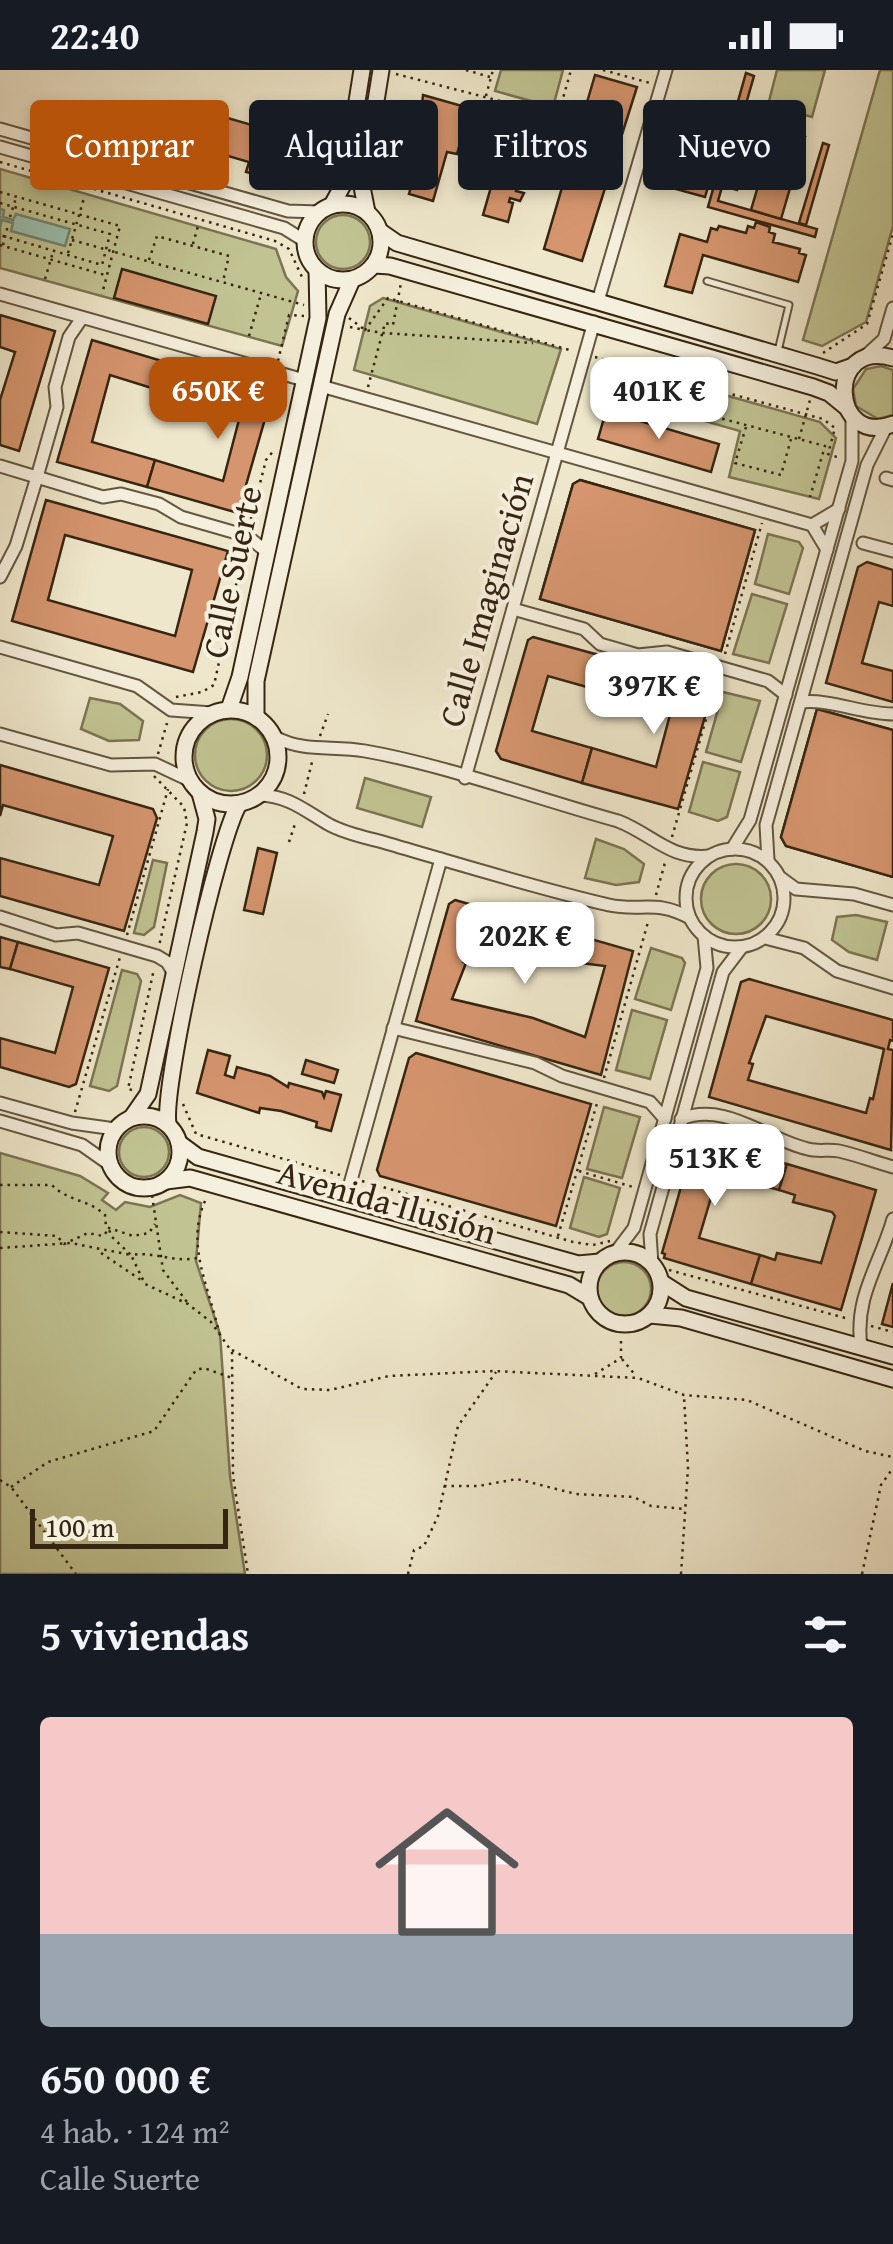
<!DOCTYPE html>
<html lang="es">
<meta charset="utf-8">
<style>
body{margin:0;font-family:"Gentium Book Plus",serif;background:#20242c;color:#f1f3f6;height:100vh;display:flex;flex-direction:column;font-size:38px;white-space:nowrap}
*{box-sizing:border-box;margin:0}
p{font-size:32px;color:#9ea1a6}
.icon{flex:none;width:55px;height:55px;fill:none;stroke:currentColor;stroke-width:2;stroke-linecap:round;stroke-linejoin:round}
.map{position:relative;height:1504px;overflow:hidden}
.panel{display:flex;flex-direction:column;background:#171b24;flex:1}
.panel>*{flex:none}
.hud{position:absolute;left:30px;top:30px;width:835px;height:90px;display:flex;gap:20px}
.scale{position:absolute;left:30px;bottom:25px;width:198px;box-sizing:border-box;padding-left:10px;border:5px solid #362511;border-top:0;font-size:28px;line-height:35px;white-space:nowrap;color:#362511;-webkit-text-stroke:8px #f5efdd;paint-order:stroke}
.price{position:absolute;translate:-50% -85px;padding:0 22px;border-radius:20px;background:#fff;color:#222;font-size:32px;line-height:65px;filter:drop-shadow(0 2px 5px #0008)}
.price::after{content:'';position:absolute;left:50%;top:60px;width:30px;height:22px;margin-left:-15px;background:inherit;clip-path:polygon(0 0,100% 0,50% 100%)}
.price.current{background:#b45309;color:#fff}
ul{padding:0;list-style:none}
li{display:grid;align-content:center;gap:20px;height:530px;padding:0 40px}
li span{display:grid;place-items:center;height:310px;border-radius:10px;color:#555}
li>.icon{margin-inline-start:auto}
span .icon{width:180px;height:180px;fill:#fffc;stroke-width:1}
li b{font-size:42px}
h2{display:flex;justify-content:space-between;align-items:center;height:120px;padding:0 40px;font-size:42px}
.pill{padding:0 35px;border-radius:10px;background:#171b24;box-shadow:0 5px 15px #0003;font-size:35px;line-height:90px}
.pill.current{background:#b45309;color:#fff}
.status{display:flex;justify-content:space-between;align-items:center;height:70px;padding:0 50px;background:#171b24;direction:ltr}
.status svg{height:28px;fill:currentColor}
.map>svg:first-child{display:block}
</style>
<div class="status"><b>22:40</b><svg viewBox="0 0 49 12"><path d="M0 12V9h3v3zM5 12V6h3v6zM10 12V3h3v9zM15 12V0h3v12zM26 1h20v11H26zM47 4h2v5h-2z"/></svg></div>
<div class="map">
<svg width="893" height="1504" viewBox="0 0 893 1504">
<rect width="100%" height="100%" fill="#efe7cb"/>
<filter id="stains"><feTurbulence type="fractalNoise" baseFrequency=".002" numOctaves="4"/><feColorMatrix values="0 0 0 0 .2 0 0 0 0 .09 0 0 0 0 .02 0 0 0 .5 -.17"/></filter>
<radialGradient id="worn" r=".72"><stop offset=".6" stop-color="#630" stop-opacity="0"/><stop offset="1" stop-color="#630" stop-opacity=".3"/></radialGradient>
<g fill="#c1c392" stroke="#7c7452" stroke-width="2.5">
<path d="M501 0H563L553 37 495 21Z"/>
<path d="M777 0H825L812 47 768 35Z"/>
<path d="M880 0H893V156L866 252 822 276 803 270Z"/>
<path d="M0 99 276 179 286 207 298 221 282 276 0 198Z"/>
<circle cx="343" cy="172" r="27"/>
<path d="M383 228 561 279 537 354 354 300 370 236Z"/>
<path d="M605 291 820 352 836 368 819 429 729 407 740 361 596 320Z"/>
<path d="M881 296 893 300V345L878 349 856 336 853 319 866 299Z"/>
<path d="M768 464 799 472 803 478 789 524 755 514Z"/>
<path d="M752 524 787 534 769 593 733 584Z"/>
<path d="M723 622 760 631 741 692 706 682Z"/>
<path d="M90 628 120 634 143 651 139 670 109 671 81 659Z"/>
<circle cx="231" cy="685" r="36"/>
<path d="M703 692 740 702 727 747 718 751 689 742Z"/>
<path d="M365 708 431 727 422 757 357 738Z"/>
<path d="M596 769 624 779 644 794 639 812 616 815 585 808Z"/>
<path d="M153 790 167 793 154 857 144 865 134 863Z"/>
<circle cx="736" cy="829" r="35"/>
<path d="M856 845 887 852 877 890 849 882 832 870 837 847Z"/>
<path d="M651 878 682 888 685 893 671 940 635 929Z"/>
<path d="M122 900 137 904 141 911 117 1016 109 1021 90 1016Z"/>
<path d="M632 940 667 950 650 1009 616 1000Z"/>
<path d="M604 1037 640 1047 622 1108 587 1099Z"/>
<circle cx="144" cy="1082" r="25"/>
<path d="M0 1083 80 1106 108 1123 102 1130 116 1140 125 1132 150 1137 180 1125 201 1133 196 1191 220 1264 230 1406 245 1504H0Z"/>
<path d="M584 1107 620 1118 607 1164 599 1167 570 1158Z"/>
<circle cx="624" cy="1219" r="27"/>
</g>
<path fill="#9cc1b0" stroke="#738370" stroke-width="2.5" d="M0 139 4 140 3 147 13 150 16 144 70 159 65 176 11 161 13 153 2 150 0 157Z"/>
<g fill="#d5956e" stroke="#362511" stroke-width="2.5" fill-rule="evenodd">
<path d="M746 3 754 6 718 131 817 159 815 167 708 137Z"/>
<path d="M595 5 637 17 582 191 544 179Z"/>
<path d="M423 25 547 60 534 87 517 85 512 100 522 103 516 121 524 123 520 131 510 128 509 132 513 133 508 152 483 145 497 96 488 93 498 57 467 49 457 84 447 82 433 131 409 124 414 106 418 107 419 102 410 100 409 91 417 93 423 75 432 77 436 62 420 54Z"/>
<path d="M190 37 279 63 273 84 282 87 275 110 246 102 249 92 180 72Z"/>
<path d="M749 52 756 54 737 120 730 118Z"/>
<path d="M691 53 724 63 705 127 672 118Z"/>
<path d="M775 59 805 67 781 149 751 140Z"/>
<path d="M823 73 829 75 806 155 799 153Z"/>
<path d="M756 152 770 157 769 162 775 164 773 172 800 179 799 183 806 185 798 212 703 185 692 223 665 216 680 164 707 172 711 158 717 160 719 156 746 163 748 156 754 158Z"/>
<path d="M122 199 216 226 208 254 114 228Z"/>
<path d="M0 245 55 261 19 381 0 375V330L15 282 0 277Z"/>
<path d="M92 270 182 297 174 325 110 305 92 372 155 390 147 417 57 392Z"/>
<path d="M182 297 267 321 271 328 238 443 147 417 155 390 223 411 241 342 174 325Z"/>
<path d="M606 341 719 374 711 402 598 369Z"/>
<path d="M580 410 755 460 721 581 540 529 573 414ZM596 452 707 484 692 535 582 503Z"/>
<path d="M580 410 755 460 721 581 540 529 573 414Z"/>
<path d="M46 430 228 481 193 602 12 551ZM65 465 192 500 175 566 48 530Z"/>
<path d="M867 492 893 500V536L879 532 862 593 893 601V632L826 613 858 497Z"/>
<path d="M533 567 617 590 608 623 548 606 532 661 592 678 582 713 501 689 496 681 528 570Z"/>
<path d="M617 590 713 619 678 739 582 713 592 678 656 697 671 641 608 623Z"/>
<path d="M817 639 893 660V701L836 686 818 750 893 770V807L786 776 781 767Z"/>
<path d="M817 639 893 660V807L786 776 781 767Z"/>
<path d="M0 695 153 739 157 748 124 861 0 826V788L99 815 113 766 3 735 0 746Z"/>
<path d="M258 778 277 783 263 844 244 840Z"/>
<path d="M455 830 633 881 601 1005 416 951 449 834ZM473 857 496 869 581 893 605 896 585 967 533 948 452 929 466 893 463 892Z"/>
<path d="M0 867 18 872 10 899 0 897Z"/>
<path d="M18 872 109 898 76 1014 69 1017 0 997V968L55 983 73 917 10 899Z"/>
<path d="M749 909 893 950V971L890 970 888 979 893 980 891 1080 709 1027 741 912ZM766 946 884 979 873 1029 870 1028 866 1043 748 1010 753 994 749 993Z"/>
<path d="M208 980 230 986 225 1005 234 1008 237 997 270 1006 288 1017 289 1013 322 1022 324 1027 326 1021 341 1025 331 1061 316 1057 317 1052 281 1041 260 1038 259 1043 197 1023Z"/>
<path d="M416 983 591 1034 556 1156 380 1106 377 1100 409 988Z"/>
<path d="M306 990 338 1000 334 1013 302 1004Z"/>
<path d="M698 1069 787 1094 779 1120 718 1104 699 1168 760 1185 751 1214 664 1188 665 1184 662 1183 694 1072Z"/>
<path d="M787 1094 876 1120 841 1240 751 1214 760 1185 775 1190 777 1183 821 1193 835 1146 832 1142 793 1132 795 1125 779 1120Z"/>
<path d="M893 1213V1257L882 1254Z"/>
</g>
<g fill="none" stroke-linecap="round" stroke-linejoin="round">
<g stroke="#645640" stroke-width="9">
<path id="lane" d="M707 211 789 235 778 281"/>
</g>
<g stroke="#645640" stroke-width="15">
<g id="street">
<path d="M0 59 288 141 319 142"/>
<path d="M0 77 284 158 305 171"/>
<path d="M0 224 304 310"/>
<path d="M598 231 666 0"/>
<path d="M863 288 884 269 893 238"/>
<path d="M321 316 812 455 827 480"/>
<path d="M0 396 103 427 121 424 159 434 181 447 247 466 267 482"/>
<path d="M886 408 893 410"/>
<path d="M812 455 839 439"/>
<path d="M863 473 893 481"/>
<path d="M0 507 16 476 37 407 57 337 55 317 69 267 82 248"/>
<path d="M513 539 584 559 600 574 638 585 667 582 768 611 786 625"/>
<path d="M0 577 137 616 171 640 212 643"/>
<path d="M801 632C832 629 861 644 893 644"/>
<path d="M0 664 111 695 155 694 191 711"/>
<path d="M275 667C305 683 333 675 365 681 445 695 538 729 618 751 652 764 670 790 709 786"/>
<path d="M465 708 594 252"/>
<path d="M259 725C289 726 304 740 328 754 344 763 363 767 379 771 455 793 532 817 609 835 642 842 655 829 690 848"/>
<circle cx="735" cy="828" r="49"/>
<path d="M732 779 750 750 852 391V345"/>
<path d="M768 790 766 755 867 395 886 357"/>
<path d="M781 808 796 819 854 824 893 835"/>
<path d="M0 847 56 865 78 863 157 886 167 892 174 904"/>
<path d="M765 868 804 878 837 901 893 918"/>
<path d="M393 958 535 993 562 1006 650 1032 665 1049"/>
<path d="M0 1033 72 1053 115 1059"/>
<path d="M681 1049C725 1031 765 1069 808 1079 818 1082 829 1079 839 1081 857 1085 875 1092 893 1097"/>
<path d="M0 1051 82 1075 109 1094"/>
<path d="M346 1128 441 789"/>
<path d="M615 1183 634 1158 707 898 704 866"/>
<path d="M652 1194 650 1164 723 902 742 877"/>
<path d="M861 1277C854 1226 880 1195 893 1149"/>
</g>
</g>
<g stroke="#362511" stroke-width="19">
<g id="secondary">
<circle cx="343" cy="172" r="38"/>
<path d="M332 135 344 113 362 0"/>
<path d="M367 142 362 117 381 0"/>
<path d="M381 162 397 173 817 296 836 302 853 296"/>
<path d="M374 195 390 196 813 317 829 323 846 337"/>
<path d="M893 288C825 268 831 378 893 354"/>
<path d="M229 639 240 607 318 248 317 200"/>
<circle cx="231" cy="687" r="47"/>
<path d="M256 646V611L337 244 352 210"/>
<circle cx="144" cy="1082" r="36"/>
<path d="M132 1047 148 1024 205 762 207 749 200 723"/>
<path d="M168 1054C162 1016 218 768 239 734"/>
<path d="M179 1073 198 1087 578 1194 600 1192"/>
<path d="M166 1111 190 1108 569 1215 589 1227"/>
<circle cx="625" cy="1218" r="36"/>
<path d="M661 1212 686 1228 893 1286"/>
<path d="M650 1245 681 1248 893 1309"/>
</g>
</g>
<g stroke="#362511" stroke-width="2.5" stroke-dasharray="2.5 5" stroke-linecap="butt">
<path d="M466 0 490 7"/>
<path d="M603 0 650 13"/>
<path d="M396 4 558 46 571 0"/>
<path d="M486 26 493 0"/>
<path d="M0 92 275 171 289 179 302 207"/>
<path d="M0 122 120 156 102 224"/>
<path d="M0 133 110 164 102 195 0 165"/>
<path d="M10 147 16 128"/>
<path d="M72 170 304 235"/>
<path d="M193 174 198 156"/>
<path d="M0 175 105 205"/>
<path d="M3 175 8 155"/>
<path d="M68 183 84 128"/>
<path d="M149 190 157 166 229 186 223 211"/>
<path d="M45 209 53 182"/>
<path d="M349 248 365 260 383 263 533 273"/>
<path d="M350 257 365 260 388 228 573 281"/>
<path d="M249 266 261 224"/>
<path d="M823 283 867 254 893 164"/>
<path d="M595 287 823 349 835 358 828 384 837 387"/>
<path d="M278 291 289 245 304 246"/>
<path d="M599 316 825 376 810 427"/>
<path d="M368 317 385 253 393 255 401 213"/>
<path d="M618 319 624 298"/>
<path d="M746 357 735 393 781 405 791 369"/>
<path d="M799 369 810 330"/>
<path d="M249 456 266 390 275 379"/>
<path d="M725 584 762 453"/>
<path d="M176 627 202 622 214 615 244 479"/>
<path d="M320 666 328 644"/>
<path d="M158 684 167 653"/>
<path d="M154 706 184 737 187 753 159 876"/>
<path d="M304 724 313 688"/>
<path d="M672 767 717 611"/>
<path d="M289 772 296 751"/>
<path d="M656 825 666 789"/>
<path d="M127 865 168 719"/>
<path d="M604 1008 648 852"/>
<path d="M132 1020 128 1019 130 1010 154 899"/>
<path d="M183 1034 196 1064 340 1105"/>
<path d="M75 1042 120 887"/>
<path d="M579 1101 633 1117"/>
<path d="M362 1111 573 1172 593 1175 610 1171"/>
<path d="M0 1115H52C67 1131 90 1130 105 1145L106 1157 133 1166 149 1163 155 1154"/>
<path d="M151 1118 163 1200 187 1232"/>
<path d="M205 1131C185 1175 210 1219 219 1263"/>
<path d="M0 1162 57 1166 64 1174 88 1163 103 1166 109 1159 111 1166 131 1185C154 1181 174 1193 197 1188"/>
<path d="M558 1166 598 1030"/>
<path d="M0 1178 71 1173 131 1185 145 1214 188 1234 211 1252 232 1282 233 1406 248 1504"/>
<path d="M101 1183 144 1212"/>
<path d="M669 1200 849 1249"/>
<path d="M871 1256 893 1262"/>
<path d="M232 1280 302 1319 330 1320 389 1306 493 1301 638 1308 684 1325 747 1330 865 1381 893 1387"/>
<path d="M622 1289 636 1306"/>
<path d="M595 1304 621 1288V1268"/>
<path d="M0 1410 11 1417 76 1504"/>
<path d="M444 1416H478L517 1409 576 1424 634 1427 651 1436 685 1439"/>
<path d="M11 1417 48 1392 154 1361 196 1300 204 1298 232 1308"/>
<path d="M408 1504 414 1480 424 1476 438 1446 458 1356 496 1302"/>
<path d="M681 1504 688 1398 684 1326"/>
<path d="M862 1504 881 1415 893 1398"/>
</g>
<use href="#lane" stroke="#f5efdd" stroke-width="5"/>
<use href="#street" stroke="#f5efdd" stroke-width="11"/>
<use href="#secondary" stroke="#f5efdd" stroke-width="15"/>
</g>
<g text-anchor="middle" stroke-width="8" stroke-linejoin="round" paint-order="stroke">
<g font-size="35" fill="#362511" stroke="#f5efdd">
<text transform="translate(232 502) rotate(-78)" y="12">Calle Suerte</text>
<text transform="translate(486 530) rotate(-74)" y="12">Calle Imaginación</text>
<text transform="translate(387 1132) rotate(16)" y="12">Avenida Ilusión</text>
</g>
</g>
<rect width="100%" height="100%" filter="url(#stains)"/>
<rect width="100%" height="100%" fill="url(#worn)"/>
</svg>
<div class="scale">100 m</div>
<b class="price current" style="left:218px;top:372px">650K €</b>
<b class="price" style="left:659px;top:372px">401K €</b>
<b class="price" style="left:654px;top:667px">397K €</b>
<b class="price" style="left:525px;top:917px">202K €</b>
<b class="price" style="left:715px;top:1139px">513K €</b>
<div class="hud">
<a class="pill current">Comprar</a>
<a class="pill">Alquilar</a>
<a class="pill">Filtros</a>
<a class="pill">Nuevo</a>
</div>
</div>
<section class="panel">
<h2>5 viviendas<svg class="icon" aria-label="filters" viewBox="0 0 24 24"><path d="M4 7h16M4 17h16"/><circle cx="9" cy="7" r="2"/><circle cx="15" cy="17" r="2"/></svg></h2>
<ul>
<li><span style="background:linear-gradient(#f6c9c9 70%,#9aa5b1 0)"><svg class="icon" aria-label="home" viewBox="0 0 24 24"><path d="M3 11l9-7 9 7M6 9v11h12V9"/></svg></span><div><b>650 000 €</b><p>4 hab. · 124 m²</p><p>Calle Suerte</p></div></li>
</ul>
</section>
